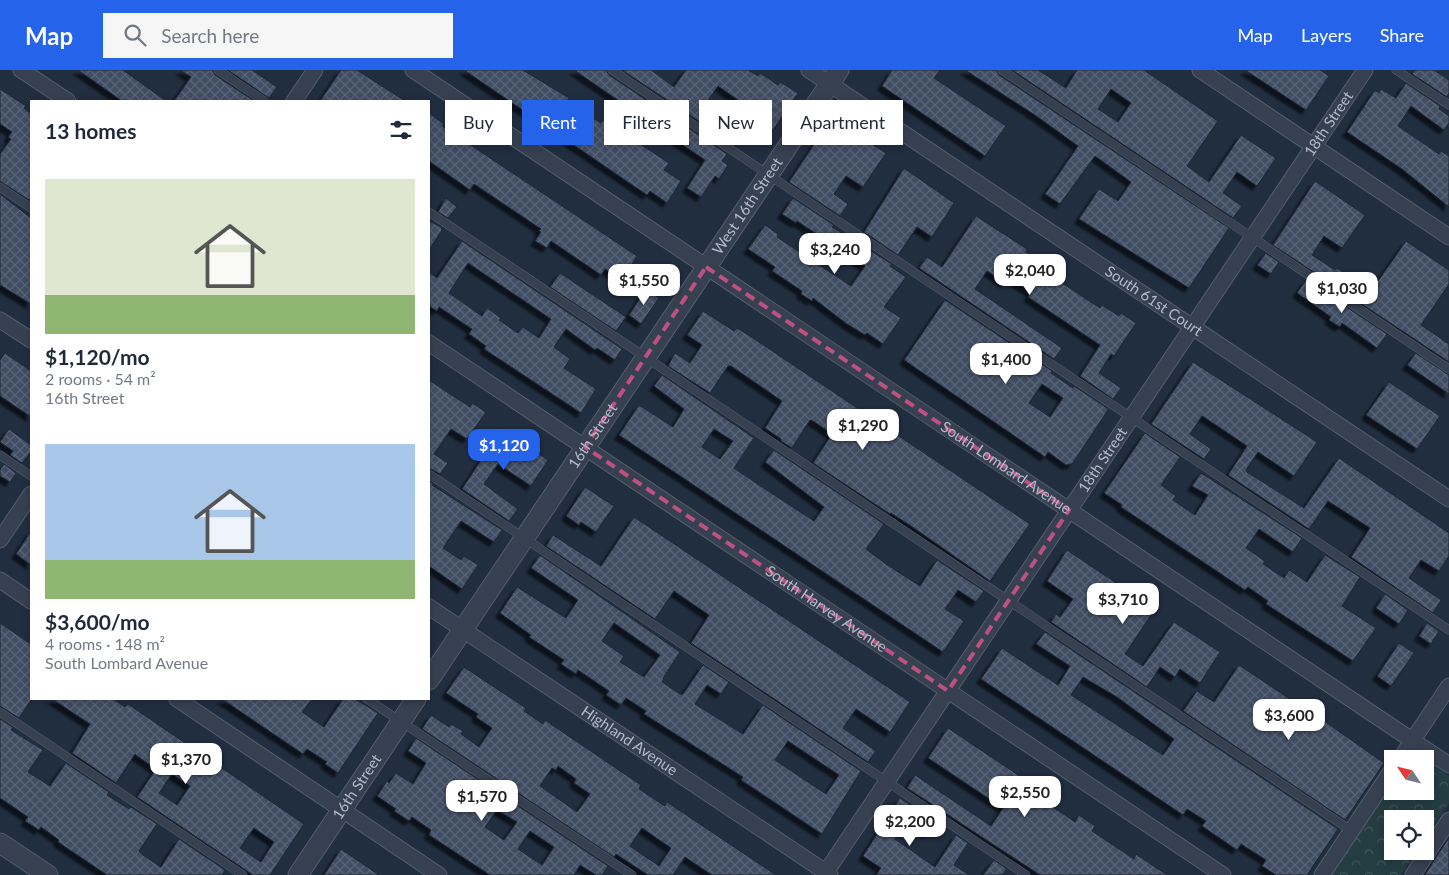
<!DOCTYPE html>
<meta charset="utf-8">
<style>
body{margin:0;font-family:Lato,sans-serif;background:#f6f6f7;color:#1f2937;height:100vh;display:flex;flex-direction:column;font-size:19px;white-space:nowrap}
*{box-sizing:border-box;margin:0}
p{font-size:16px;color:#747a83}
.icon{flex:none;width:28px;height:28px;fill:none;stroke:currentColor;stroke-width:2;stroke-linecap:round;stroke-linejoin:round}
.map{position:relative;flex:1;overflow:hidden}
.details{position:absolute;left:30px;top:30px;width:400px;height:600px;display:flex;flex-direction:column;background:#fff;border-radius:0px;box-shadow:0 2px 8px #0003}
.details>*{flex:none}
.guide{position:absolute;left:445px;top:30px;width:475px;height:45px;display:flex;gap:10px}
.needle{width:32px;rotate:305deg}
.buttons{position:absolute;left:1384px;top:680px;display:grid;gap:10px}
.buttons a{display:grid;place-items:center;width:50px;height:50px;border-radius:0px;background:#fff;box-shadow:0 2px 8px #0003;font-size:25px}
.price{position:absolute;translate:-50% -42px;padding:0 11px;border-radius:10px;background:#fff;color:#222;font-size:16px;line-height:32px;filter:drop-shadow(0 1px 2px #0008)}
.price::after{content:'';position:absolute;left:50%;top:30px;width:15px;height:11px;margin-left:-8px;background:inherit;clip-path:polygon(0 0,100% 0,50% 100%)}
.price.active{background:#2563eb;color:#fff}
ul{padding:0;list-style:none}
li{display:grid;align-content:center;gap:10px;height:265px;padding:0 15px}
li span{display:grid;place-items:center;height:155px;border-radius:0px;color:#555}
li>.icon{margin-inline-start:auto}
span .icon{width:90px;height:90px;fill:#fffc;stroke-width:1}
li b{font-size:21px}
h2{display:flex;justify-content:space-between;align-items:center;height:60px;padding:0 15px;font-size:21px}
.tag{padding:0 18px;border-radius:0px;background:#fff;box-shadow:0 2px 8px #0003;font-size:18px;line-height:45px}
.tag.active{background:#2563eb;color:#fff}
header{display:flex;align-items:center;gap:30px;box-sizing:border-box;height:70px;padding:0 25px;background:#2563eb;color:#fff}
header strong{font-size:24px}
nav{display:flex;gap:28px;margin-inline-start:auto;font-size:18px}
.search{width:350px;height:45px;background:#f6f6f7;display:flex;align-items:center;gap:12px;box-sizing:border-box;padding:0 18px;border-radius:0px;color:#747a83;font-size:19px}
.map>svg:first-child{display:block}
</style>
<header>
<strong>Map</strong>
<div class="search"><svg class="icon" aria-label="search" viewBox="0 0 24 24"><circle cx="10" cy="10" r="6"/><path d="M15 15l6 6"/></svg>Search here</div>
<nav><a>Map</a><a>Layers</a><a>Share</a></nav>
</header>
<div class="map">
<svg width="1449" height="805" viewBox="0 0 1449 805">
<defs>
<pattern id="park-crowns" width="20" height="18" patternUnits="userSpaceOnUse" patternTransform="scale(1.25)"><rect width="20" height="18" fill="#243d41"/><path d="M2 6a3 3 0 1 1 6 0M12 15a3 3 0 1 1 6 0" fill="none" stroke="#41575b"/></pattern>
<pattern id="building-cross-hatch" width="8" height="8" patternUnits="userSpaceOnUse" patternTransform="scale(1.25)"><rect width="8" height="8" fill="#404d63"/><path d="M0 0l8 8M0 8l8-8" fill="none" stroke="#596578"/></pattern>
<filter id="shadow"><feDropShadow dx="-4.5" dy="4.5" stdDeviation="1" flood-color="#0009"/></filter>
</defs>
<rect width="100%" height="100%" fill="#212e40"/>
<path fill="url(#park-crowns)" d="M1425 690 1449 706V733L1425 769V749H1392V781H1417L1401 805H1330L1392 712V721H1425Z"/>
<g fill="url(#building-cross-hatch)" stroke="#1d2737" fill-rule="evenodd" filter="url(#shadow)">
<path d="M78 0H123L166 31H122Z"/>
<path d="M180 0H212L215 5 254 31H174L191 7Z"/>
<path d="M228 0H252L277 17 269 28Z"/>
<path d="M341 0H357L405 31H320Z"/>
<path d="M464 0H523L569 28 567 31 601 53 604 50 669 93 664 100 681 111 667 133 650 121 647 125Z"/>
<path d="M574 0H606L609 5 727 84 722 91 728 95 719 109 715 106 701 127 687 118 705 90Z"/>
<path d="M622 0H651L674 17 686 0H748L758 6 760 3 778 15 780 12 798 23 766 70 749 58 758 44 718 16 704 36 741 63 733 74Z"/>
<path d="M892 0H940L934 8 1006 56 985 86 882 16Z"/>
<path d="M965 0H996L999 5 1229 158 1189 218 1079 149 1099 119 1118 131 1131 112 1095 86 1060 134 1045 124 1078 76 1035 45Z"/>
<path d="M1012 0H1038L1066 18 1077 0H1144L1218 51 1187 96 1209 112 1241 65 1276 88 1257 116 1237 102 1223 123 1242 136 1233 148ZM1111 19 1131 33 1118 52 1098 39Z"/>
<path d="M1245 0H1320L1329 6 1306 40Z"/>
<path d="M1415 0H1434L1449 10V23L1447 27 1412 4Z"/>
<path d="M1406 13 1440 36 1439 39 1449 46V53L1444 60 1411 36 1398 56 1439 84 1441 81 1449 86V137L1402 99 1347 62 1375 20 1379 23 1381 19 1396 28Z"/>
<path d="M0 19 26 36 24 38 31 44V127L29 130 0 111V84L11 69 8 67 12 62 0 54Z"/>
<path d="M429 43 444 54 442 56 637 186 622 210 605 199 601 205 551 171 547 178 535 171 541 162 539 161 541 159 474 114 470 120 429 91Z"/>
<path d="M833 54 852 66 854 63 886 83 863 117 846 106 834 124 848 134 840 146 789 112 827 55Z"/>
<path d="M904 98 954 133 932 167 917 157 898 185 864 162Z"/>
<path d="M1315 111 1365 145 1342 178 1324 166 1312 185 1335 200 1337 198 1371 221 1406 171 1449 200V214L1421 255 1449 274V292L1273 175Z"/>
<path d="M0 124 31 148V234L0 215Z"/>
<path d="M446 128 457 137 448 148 438 142Z"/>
<path d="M793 128 834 155 832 157 892 194 890 196 906 207 884 237 901 248 883 274 867 263 865 265 847 254 813 228 812 231 801 224 802 221 772 201 775 197 748 179 765 155 778 164 777 167 851 216 865 196 797 151 796 153 782 144Z"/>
<path d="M976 146 1027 179 1026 182 1043 193 1040 198 1068 217 1100 238 1102 235 1119 246 1121 243 1136 253 1114 286 1111 284 1099 303 1121 318 1113 329 1080 306 1100 275 1028 227 1031 222 1008 207 1005 213 987 201 975 219 1062 278 1054 289 919 198 927 187 942 197Z"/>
<path d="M429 151 441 157 442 160 429 180Z"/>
<path d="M462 171 622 279 615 290 597 278 595 280 566 259 554 277 570 289 564 298 596 319 581 343 484 279 486 276 469 264 472 259 439 237 437 241 429 236V202L437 208ZM468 193 551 249 539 268 523 257 518 263 499 250 501 248 487 238 482 246 449 223Z"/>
<path d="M1266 183 1279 192 1271 204 1257 195Z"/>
<path d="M560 203 626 247 616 261 550 217Z"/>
<path d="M1306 210 1387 264 1377 278 1342 253 1340 257 1329 250 1331 247 1297 223Z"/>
<path d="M646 219 659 228 641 254 629 245Z"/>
<path d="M945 230 1052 301 1051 303 1073 318 1074 316 1107 338 1108 340 1072 394 1066 395 1048 382 1045 387 904 290ZM1042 314 1063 328 1050 347 1029 333Z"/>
<path d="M703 241 734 261 737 258 753 268 1030 454 990 511 914 458 891 443 890 444 813 393 832 364 813 351 810 350 792 378 781 371V369L765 358 782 331 731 296H728L710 323 668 296 675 283 690 293 702 275 687 265Z"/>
<path d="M5 283 31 301V347L0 326V290Z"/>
<path d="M1416 283 1449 305V324L1407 295Z"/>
<path d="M1193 292 1317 372 1294 406 1258 382 1246 400 1247 402 1304 438 1339 388 1449 463V486L1439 501 1421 490 1409 508 1441 530 1433 543 1351 487 1370 458 1328 431 1309 459 1228 405 1247 376 1204 347 1202 346 1190 364 1211 379 1204 389 1151 354Z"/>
<path d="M662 305 754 368 734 398 753 411 814 451 824 437 765 392 774 380 884 454 866 479 886 494 920 516 937 490 984 521 976 532 958 520 945 539 964 551 943 582 619 365 639 335 673 357 684 339 654 316ZM714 359 733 371 720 389 702 377Z"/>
<path d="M429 310 470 337 472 333 486 342 467 369 451 359 434 384 448 393 440 404 429 398Z"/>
<path d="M1389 312 1440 346 1417 379 1366 345Z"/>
<path d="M502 358 548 390 531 416 498 394 484 414 518 439 509 451 462 419Z"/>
<path d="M9 359 31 375V382L22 393 10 385 13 381 0 372Z"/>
<path d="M1145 363 1180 387 1161 415 1176 426 1173 430 1195 445 1208 425 1192 416 1201 403 1302 468 1293 482 1259 459 1246 478 1265 491 1263 494 1284 508 1289 500 1307 512 1325 485 1360 507 1342 536 1376 558 1353 591 1266 534 1268 531 1248 517 1245 520 1121 437 1122 435 1104 423Z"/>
<path d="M4 394 16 403 10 412 0 406V400Z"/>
<path d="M429 411 434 414 432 415 502 460 494 472 461 451 443 478 461 490 464 486 478 495 462 519 429 496Z"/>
<path d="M585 417 614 436 596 462 581 452 579 455 566 446Z"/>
<path d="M634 447 910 632 890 662 856 639 843 658 876 681 868 692 691 573 709 545 684 528 674 521 655 549 546 476 553 465 601 496Z"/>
<path d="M31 461V495L16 484Z"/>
<path d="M1067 480 1155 539 1125 584 1143 596 1174 552 1220 582 1200 613 1180 599 1175 607 1160 597 1147 617 1051 552 1056 544 1060 547 1073 529 1047 511Z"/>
<path d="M540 485 680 582 663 608 664 609 662 612 680 624H683L703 595 729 612 721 624 707 615 695 634 743 664 763 635 861 701 822 764 741 710 743 707 644 644 646 641 626 628 621 635 606 625 609 621 578 600 576 604 561 594 564 590 529 567 531 565 500 543 517 517 566 548 578 530 531 498ZM614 553 660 585 644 607 620 592 624 586 602 571ZM788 671 839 705 826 724 775 690Z"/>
<path d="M1385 524 1408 540 1399 554 1376 538Z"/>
<path d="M0 553 31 574V630L19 648 0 636Z"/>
<path d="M1427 553 1439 561 1431 574 1419 566Z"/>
<path d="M1045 562 1338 759 1307 805H1276L1262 796 1266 790 1241 774 1237 780 1202 756 1206 751 1187 739 1183 745 981 609 1002 578 1058 615 1070 596 1036 574ZM1083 607 1117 627 1174 669 1163 685 1071 625Z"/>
<path d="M1399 573 1414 583 1391 616 1377 606Z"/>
<path d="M1239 595 1305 639 1307 637 1321 646 1320 648 1384 693 1345 750 1183 641 1197 621 1214 632Z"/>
<path d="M464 597 526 638 524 641 543 654 545 650 641 715 639 719 665 736 667 732 776 805H712L685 787 673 805H648L616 784 614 787 422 659 431 645 449 657 451 654 463 661 461 664 479 677 492 658 476 647 478 644 446 623ZM558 696 576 709 574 713 590 724 577 742 540 716 552 698 556 700ZM642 758 671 778 659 796 630 776Z"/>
<path d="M52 629H113L125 637 128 634 304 754 270 805H253L137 727 156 699 137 686 135 684 116 713 72 683 90 654ZM172 704 190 716 177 735 159 723ZM254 758 274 772 261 792 240 778Z"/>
<path d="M222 629H312L302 642 324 657 343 629H355L378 643 338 703 325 694 327 692 307 679 303 684Z"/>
<path d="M0 649 13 657 11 660 43 680 28 702 50 716 66 693 109 722 107 725 129 739 131 737 157 754 139 781 143 785 161 797 179 769 225 800 222 805H107L58 772 59 770 41 757 39 760 25 751 28 747 0 728Z"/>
<path d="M948 658 1057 731 1053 737 1075 752 1079 745 1095 756 1092 761 1134 789 1136 784 1167 805H1040L907 718 915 705 991 756 1003 738 928 688Z"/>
<path d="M416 668 608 796 602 805H596L580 795 574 805H490L429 765 431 760 412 747 409 751 394 741 396 739 377 726 387 711 389 713 396 703 413 714 426 693 408 681ZM497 740 517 752 504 770 485 757ZM530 761 554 777 542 795 518 779Z"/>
<path d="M900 728 936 752 928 764 908 750 895 769 935 797 956 765 968 773 954 795 969 805H876L881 798 863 786Z"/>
<path d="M1449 768V805H1425L1436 787Z"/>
<path d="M341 779 379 805H324Z"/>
<path d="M994 790 1007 799 1002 805H983Z"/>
</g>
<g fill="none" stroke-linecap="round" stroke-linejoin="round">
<g stroke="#545e6e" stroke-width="9">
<g id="service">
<path d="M218 0 264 31"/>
<path d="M612 0 1449 560"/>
<path d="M1002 0 1449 299"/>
<path d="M1396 0 1449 35"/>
<path d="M0 117 31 138"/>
<path d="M429 142 1352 761"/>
<path d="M0 385 31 406"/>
<path d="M429 404 1026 805"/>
<path d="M367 629 632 805"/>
<path d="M0 642 243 805"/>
</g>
</g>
<g stroke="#545e6e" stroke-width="17">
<g id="minor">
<path d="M21 0 68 31"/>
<path id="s1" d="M413 0 1449 695"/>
<path id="s2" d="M809 0 1449 429"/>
<path d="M1200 0 1449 167"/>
<path d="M294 31 315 0"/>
<path d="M0 250 31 270"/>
<path id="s3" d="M429 273 1223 805"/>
<path d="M0 470 31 424"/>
<path d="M0 510 31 531"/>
<path id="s4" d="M429 537 830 805"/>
<path d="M177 629 439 805"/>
<path d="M1400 689 1449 616"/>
<path id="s5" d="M824 805 1365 0"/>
<path d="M1322 805 1392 700"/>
<path d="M1413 805 1449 750"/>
</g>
</g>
<g stroke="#545e6e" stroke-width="21">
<g id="tertiary">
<path id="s6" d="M429 610 839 0"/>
<path d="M0 773 48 805"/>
<path id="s7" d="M298 805 416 629"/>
</g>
</g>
<use href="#service" stroke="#364050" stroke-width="8"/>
<use href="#minor" stroke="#364050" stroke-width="15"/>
<use href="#tertiary" stroke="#364050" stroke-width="19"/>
</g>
<path fill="none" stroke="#bc5182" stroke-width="4" stroke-dasharray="10 6" stroke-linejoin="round" d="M706 197 1069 440 948 621 585 377Z"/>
<g text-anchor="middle" stroke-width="4" stroke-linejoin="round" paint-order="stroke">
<g font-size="15" fill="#b2bbcb" stroke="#1b2535">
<text dy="5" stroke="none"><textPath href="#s5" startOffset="905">18th Street</textPath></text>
<text dy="5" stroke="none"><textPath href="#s6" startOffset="571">West 16th Street</textPath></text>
<text dy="5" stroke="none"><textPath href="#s2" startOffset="415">South 61st Court</textPath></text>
<text dy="5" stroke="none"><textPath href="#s6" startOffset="294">16th Street</textPath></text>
<text dy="5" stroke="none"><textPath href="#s5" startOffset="500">18th Street</textPath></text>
<text dy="5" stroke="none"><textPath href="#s1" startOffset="714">South Lombard Avenue</textPath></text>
<text dy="5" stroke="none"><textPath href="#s3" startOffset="478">South Harvey Avenue</textPath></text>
<text dy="5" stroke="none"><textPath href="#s4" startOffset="241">Highland Avenue</textPath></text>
<text dy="5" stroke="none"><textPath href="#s7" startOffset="106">16th Street</textPath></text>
</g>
</g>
</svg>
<div class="buttons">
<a><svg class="needle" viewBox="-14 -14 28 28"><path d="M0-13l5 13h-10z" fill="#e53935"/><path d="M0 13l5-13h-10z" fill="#747a83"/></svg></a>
<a><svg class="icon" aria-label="locate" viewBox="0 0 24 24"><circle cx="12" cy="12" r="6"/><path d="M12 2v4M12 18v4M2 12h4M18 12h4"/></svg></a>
</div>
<b class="price" style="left:835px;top:205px">$3,240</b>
<b class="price" style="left:1030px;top:226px">$2,040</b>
<b class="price" style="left:644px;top:236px">$1,550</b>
<b class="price" style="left:1342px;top:244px">$1,030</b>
<b class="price" style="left:1006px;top:315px">$1,400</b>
<b class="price" style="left:863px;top:381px">$1,290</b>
<b class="price active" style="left:504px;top:401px">$1,120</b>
<b class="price" style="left:1123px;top:555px">$3,710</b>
<b class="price" style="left:1289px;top:671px">$3,600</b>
<b class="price" style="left:186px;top:715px">$1,370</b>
<b class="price" style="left:1025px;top:748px">$2,550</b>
<b class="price" style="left:482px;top:752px">$1,570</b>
<b class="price" style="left:910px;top:777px">$2,200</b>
<div class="guide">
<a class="tag">Buy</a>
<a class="tag active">Rent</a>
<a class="tag">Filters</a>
<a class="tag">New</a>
<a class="tag">Apartment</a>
</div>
<section class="details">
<h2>13 homes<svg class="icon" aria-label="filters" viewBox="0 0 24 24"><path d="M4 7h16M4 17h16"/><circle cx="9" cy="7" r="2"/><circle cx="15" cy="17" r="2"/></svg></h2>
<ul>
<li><span style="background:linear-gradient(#dfe7d0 75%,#8fb573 0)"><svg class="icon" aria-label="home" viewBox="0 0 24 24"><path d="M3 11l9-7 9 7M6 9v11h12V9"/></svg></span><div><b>$1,120/mo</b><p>2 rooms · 54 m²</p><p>16th Street</p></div></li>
<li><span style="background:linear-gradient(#a9c7e8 75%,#8fb573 0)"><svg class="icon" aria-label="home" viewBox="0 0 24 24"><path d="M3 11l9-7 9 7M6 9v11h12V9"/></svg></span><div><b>$3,600/mo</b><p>4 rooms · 148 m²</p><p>South Lombard Avenue</p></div></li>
</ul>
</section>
</div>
